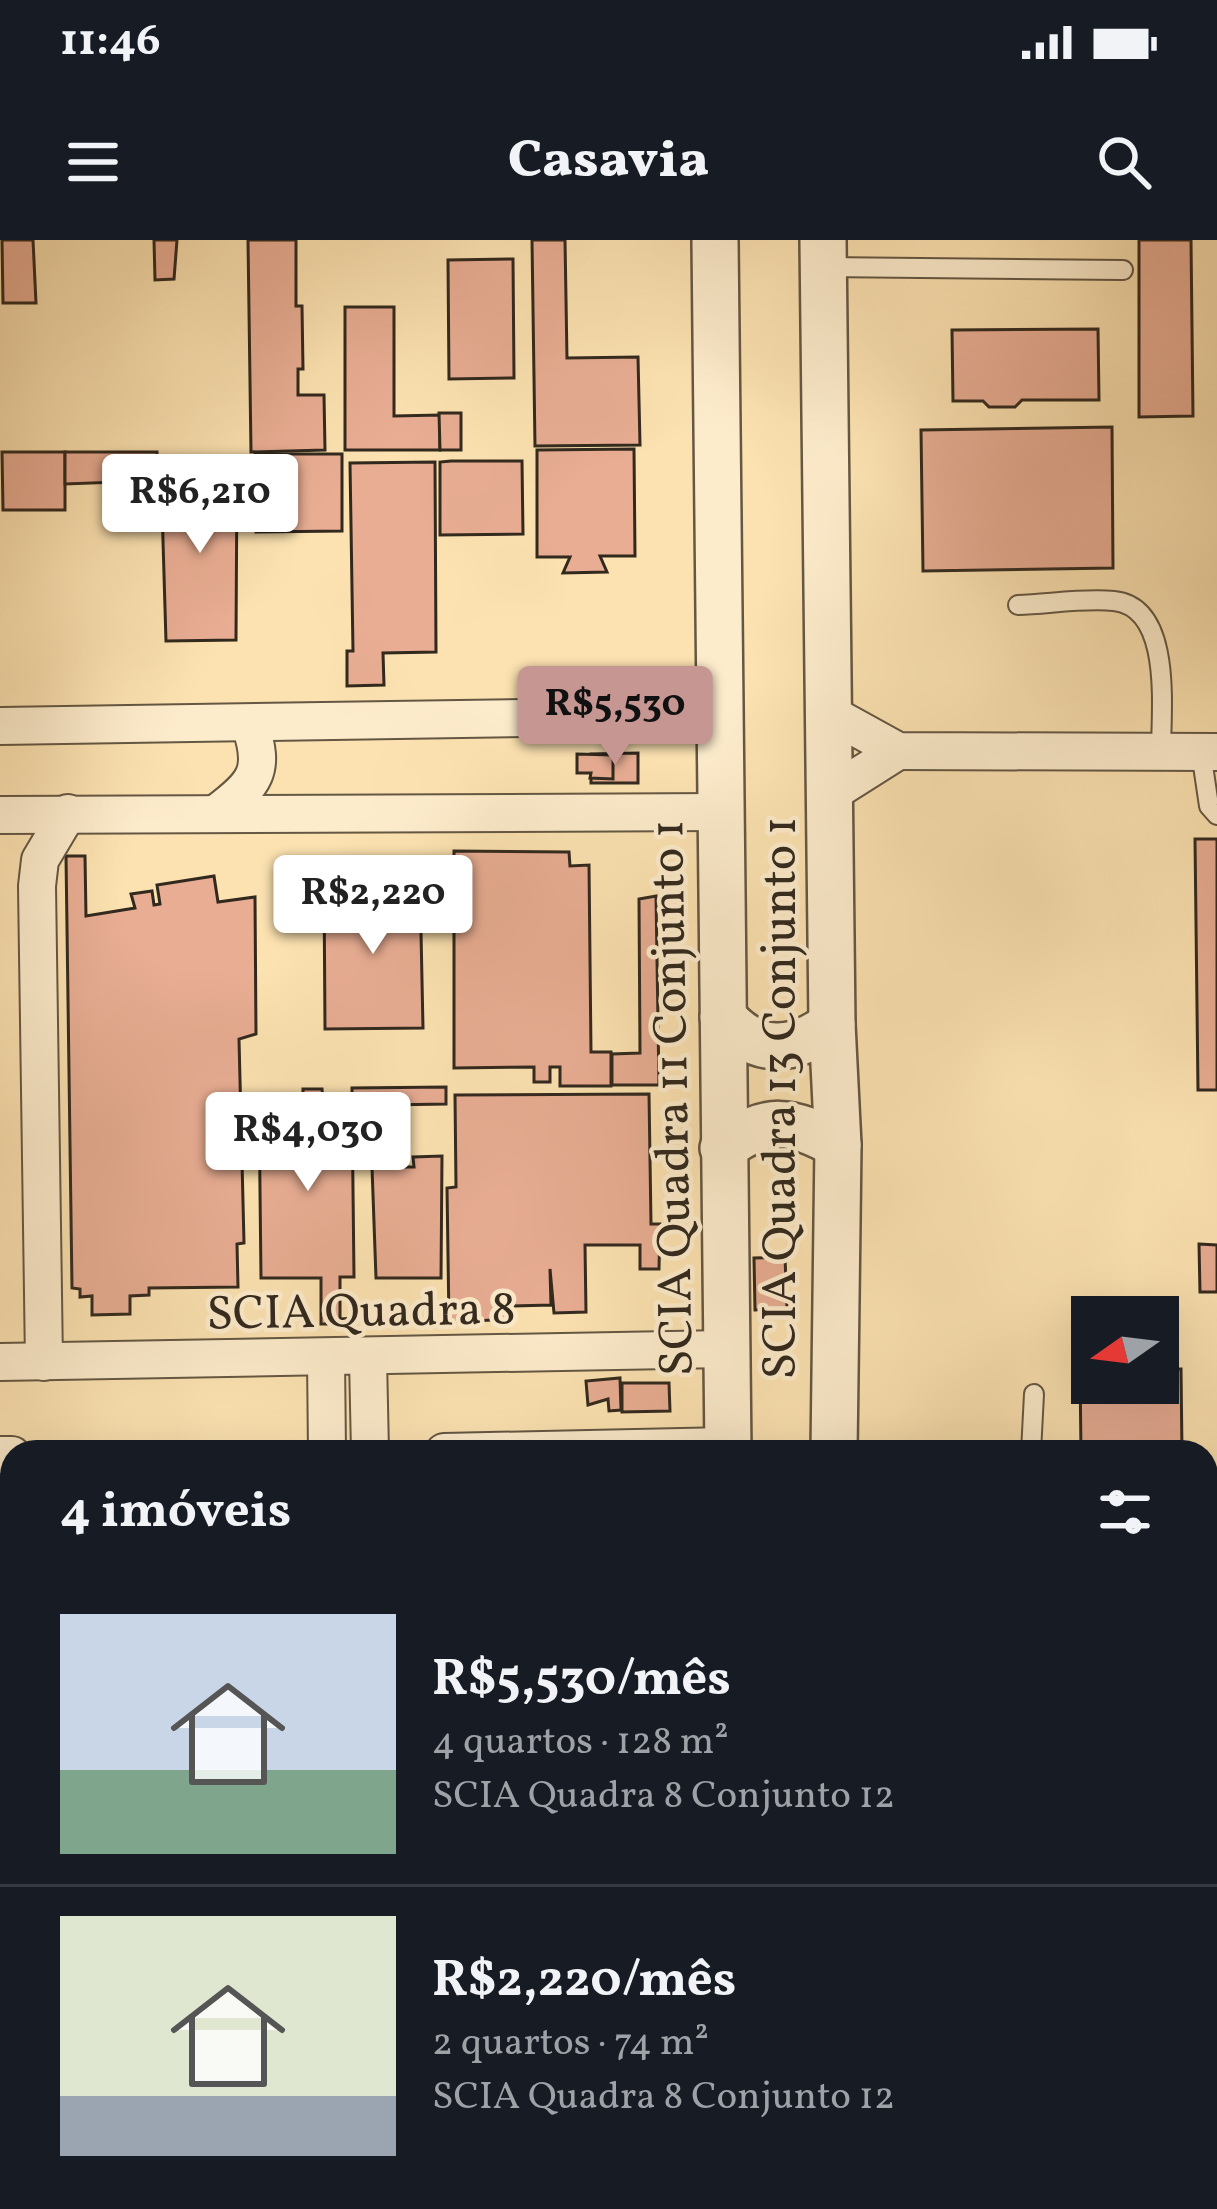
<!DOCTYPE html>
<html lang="pt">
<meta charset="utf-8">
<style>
body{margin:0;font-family:Vollkorn,serif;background:#20242c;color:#f1f3f6;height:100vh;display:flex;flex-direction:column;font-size:45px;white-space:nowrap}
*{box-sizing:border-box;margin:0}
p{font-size:39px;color:#9ea1a6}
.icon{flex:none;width:66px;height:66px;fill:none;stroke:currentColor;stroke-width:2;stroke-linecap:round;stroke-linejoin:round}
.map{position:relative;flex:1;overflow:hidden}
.drawer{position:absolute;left:0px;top:1200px;width:1218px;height:771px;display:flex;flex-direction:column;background:#171b24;border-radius:36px 36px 0 0;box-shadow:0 12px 48px #0002}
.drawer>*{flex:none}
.needle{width:78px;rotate:256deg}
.fabs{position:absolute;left:1071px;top:1056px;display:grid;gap:24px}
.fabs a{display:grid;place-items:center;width:108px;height:108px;border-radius:0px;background:#171b24;box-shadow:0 12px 48px #0002;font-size:60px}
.price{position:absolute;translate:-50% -102px;padding:0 27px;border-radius:12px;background:#fff;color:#222;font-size:39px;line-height:78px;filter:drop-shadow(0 3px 6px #0008)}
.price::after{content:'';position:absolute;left:50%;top:72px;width:36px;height:27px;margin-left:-18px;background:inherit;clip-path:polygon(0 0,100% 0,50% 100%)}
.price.selected{background:#c59692;color:#111}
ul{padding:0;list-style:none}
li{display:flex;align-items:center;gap:36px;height:300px;padding:0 60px}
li+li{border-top:3px solid #363941}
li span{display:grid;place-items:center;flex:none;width:336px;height:240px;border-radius:0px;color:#555}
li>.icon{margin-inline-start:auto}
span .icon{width:144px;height:144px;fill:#fffc;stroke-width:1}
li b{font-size:51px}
h2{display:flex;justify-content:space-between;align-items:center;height:144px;padding:0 60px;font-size:51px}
.status{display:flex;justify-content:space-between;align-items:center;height:84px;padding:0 60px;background:#171b24;direction:ltr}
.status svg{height:33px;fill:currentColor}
header{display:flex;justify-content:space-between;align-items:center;height:156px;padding:0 60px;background:#171b24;font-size:54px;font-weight:800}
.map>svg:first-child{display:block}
</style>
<div class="status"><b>11:46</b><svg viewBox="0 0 49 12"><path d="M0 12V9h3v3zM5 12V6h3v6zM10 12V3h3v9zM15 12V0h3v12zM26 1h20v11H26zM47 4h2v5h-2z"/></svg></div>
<header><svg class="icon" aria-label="menu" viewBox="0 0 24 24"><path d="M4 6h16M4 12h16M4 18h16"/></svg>Casavia<svg class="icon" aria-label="search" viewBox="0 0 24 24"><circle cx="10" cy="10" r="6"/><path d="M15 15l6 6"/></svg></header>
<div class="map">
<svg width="1217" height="1969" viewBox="0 0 1217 1969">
<rect width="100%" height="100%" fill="#fce2b1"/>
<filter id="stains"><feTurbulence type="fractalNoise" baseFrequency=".00167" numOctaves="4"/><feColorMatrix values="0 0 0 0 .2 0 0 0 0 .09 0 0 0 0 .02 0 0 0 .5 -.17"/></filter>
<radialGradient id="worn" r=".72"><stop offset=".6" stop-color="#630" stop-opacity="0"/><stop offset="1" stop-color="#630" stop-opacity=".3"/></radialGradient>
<g fill="#e8ad93" stroke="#32291e" stroke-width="3">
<path d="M2 0H33L36 63H3Z"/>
<path d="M154 0H177L174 39 155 40Z"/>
<path d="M248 0H296V66H302L303 129H298V155H324L325 210 251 212Z"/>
<path d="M532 0H565L567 118 638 117 640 205 535 206Z"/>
<path d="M1139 0H1191L1193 176 1139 177Z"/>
<path d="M513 19 514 138 449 139 448 20Z"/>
<path d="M345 67H394V176L440 175V210H345Z"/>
<path d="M1098 89 1099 160H1022L1015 167H989L983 161H953L952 90Z"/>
<path d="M439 173H461V210H440Z"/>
<path d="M1112 187 1113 328 923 331 921 190Z"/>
<path d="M634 209 635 316H600L607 332 563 333 570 317H537V210Z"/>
<path d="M2 212H65V270H3Z"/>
<path d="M65 212H157L156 256 118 255V242L65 244Z"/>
<path d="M255 214H342V291L256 292Z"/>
<path d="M451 221H522L523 294 440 295V222Z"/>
<path d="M435 222 436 412 383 413 384 445 347 446V411H353L350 223Z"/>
<path d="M237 233 236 400 166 401 161 234Z"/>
<path d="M638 513V543H591V514Z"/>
<path d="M577 514 613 515V539L590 538 591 533H577Z"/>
<path d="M1195 599H1217V850H1198Z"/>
<path d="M454 611 569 612 570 626 589 625 591 812H611V846H560V827H550V842H534V827L454 828Z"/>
<path d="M66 616H85L86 676 135 668 131 654 152 651 154 665 160 664 157 645 214 636 218 662 255 657 256 794 239 799 244 1003 237 1004 238 1047 149 1048V1055L130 1056V1074L92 1075V1056L80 1057V1049L72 1048Z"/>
<path d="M324 642H373V675H381V644H420L423 788 325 789Z"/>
<path d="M656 656 659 845H612V814L640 813 639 659Z"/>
<path d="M446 847V864L386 865 387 878H352V848Z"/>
<path d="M303 849H322L323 861H352L354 1037H340V1079L355 1078V1084H321V1038H261L259 861H303Z"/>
<path d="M649 854 651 984H660L659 1029H640V1005H585L586 1072 554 1073 550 1029 551 1065 513 1066V1079L449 1082 447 948 456 947 455 855Z"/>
<path d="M442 916 441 1038H376L372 927H414L413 917Z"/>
<path d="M1199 1004 1217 1005V1052H1200Z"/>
<path d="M785 1017 787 1069 755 1070 754 1018Z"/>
<path d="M1080 1129H1092V1143H1158V1129H1181L1182 1212H1081Z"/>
<path d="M620 1138 621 1170 609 1171 608 1159 588 1165 586 1141Z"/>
<path d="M622 1143H669L670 1171 622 1172Z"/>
<rect x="0" y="1299" width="12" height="190"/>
<rect x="0" y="1489" width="12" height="237"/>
<path d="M0 1823H12V1892L0 1893Z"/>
<path d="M12 1892V1959H55L56 1969H0V1893Z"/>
<path d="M475 1959H517L520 1969H478Z"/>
<path d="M517 1959H542L543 1965 563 1959 565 1969H520Z"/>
<path d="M604 1959H648L649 1969H606Z"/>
<path d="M648 1959H732L733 1969H649Z"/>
</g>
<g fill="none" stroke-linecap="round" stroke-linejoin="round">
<g stroke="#645743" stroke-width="22">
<g id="service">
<path d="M823 27 1123 30"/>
<path d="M1018 365C1049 364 1083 358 1114 361 1173 367 1161 470 1161 512"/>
<path d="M1201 512 1209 566 1217 575"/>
<path d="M1031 1212 1034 1154"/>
</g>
</g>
<g stroke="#645743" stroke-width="40">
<g id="minor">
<path d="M829 473 898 511 1217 512"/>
<path d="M0 486 721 475"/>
<path d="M830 554 898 511"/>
<path d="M218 572C255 544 266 531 250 485"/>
<path d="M0 575 721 572"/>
<path d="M326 1118 327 1212"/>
<path d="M368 1118 370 1212"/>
<path d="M0 1122 725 1109"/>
<path d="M44 1122 37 646 40 620 68 573"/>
<path d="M444 1212 728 1206"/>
<path d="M0 1215H12"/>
<path d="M221 1969 317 1959"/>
</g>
</g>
<g stroke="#645743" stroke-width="50">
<g id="tertiary">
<path d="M715 0 728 1212"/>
<path d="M823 0 832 784 838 905 834 1212"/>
<path d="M723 777C756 815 793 814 832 784"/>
<path d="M723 908C768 875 790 879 838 905"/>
<path d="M1206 1739H1217"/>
<path d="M0 1771H12"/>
<path d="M1206 1771H1217"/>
<path d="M791 1959V1969"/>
</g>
</g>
<use href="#service" stroke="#fdeccc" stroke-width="18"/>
<use href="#minor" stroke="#fdeccc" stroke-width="36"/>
<use href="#tertiary" stroke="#fdeccc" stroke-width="45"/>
</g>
<g text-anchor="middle" stroke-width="9" stroke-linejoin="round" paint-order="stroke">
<g font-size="48" fill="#32291e" stroke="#fdeccc">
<text transform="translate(670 858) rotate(-91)" y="17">SCIA Quadra 11 Conjunto 1</text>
<text transform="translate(778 858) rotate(-90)" y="17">SCIA Quadra 13 Conjunto 1</text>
<text transform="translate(361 1069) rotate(-1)" y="17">SCIA Quadra 8</text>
</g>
</g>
<rect width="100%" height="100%" filter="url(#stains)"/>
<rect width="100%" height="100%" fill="url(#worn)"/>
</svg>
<div class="fabs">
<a><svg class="needle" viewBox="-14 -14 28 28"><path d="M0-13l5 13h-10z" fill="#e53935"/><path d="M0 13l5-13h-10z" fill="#9ea1a6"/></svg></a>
</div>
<b class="price" style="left:200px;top:316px">R$6,210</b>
<b class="price selected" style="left:615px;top:528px">R$5,530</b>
<b class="price" style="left:373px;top:717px">R$2,220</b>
<b class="price" style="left:308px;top:954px">R$4,030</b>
<section class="drawer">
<h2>4 imóveis<svg class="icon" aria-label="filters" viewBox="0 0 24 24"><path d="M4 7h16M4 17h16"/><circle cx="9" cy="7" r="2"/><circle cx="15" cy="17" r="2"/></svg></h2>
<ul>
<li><span style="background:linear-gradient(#c9d6e8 65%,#7fa58c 0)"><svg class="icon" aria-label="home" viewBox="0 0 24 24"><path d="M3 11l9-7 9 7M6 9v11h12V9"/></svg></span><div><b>R$5,530/mês</b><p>4 quartos · 128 m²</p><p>SCIA Quadra 8 Conjunto 12</p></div></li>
<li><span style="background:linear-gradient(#dfe7d0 75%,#9aa5b1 0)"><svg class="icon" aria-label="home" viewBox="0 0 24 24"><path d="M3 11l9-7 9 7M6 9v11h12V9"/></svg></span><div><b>R$2,220/mês</b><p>2 quartos · 74 m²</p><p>SCIA Quadra 8 Conjunto 12</p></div></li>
</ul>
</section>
</div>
